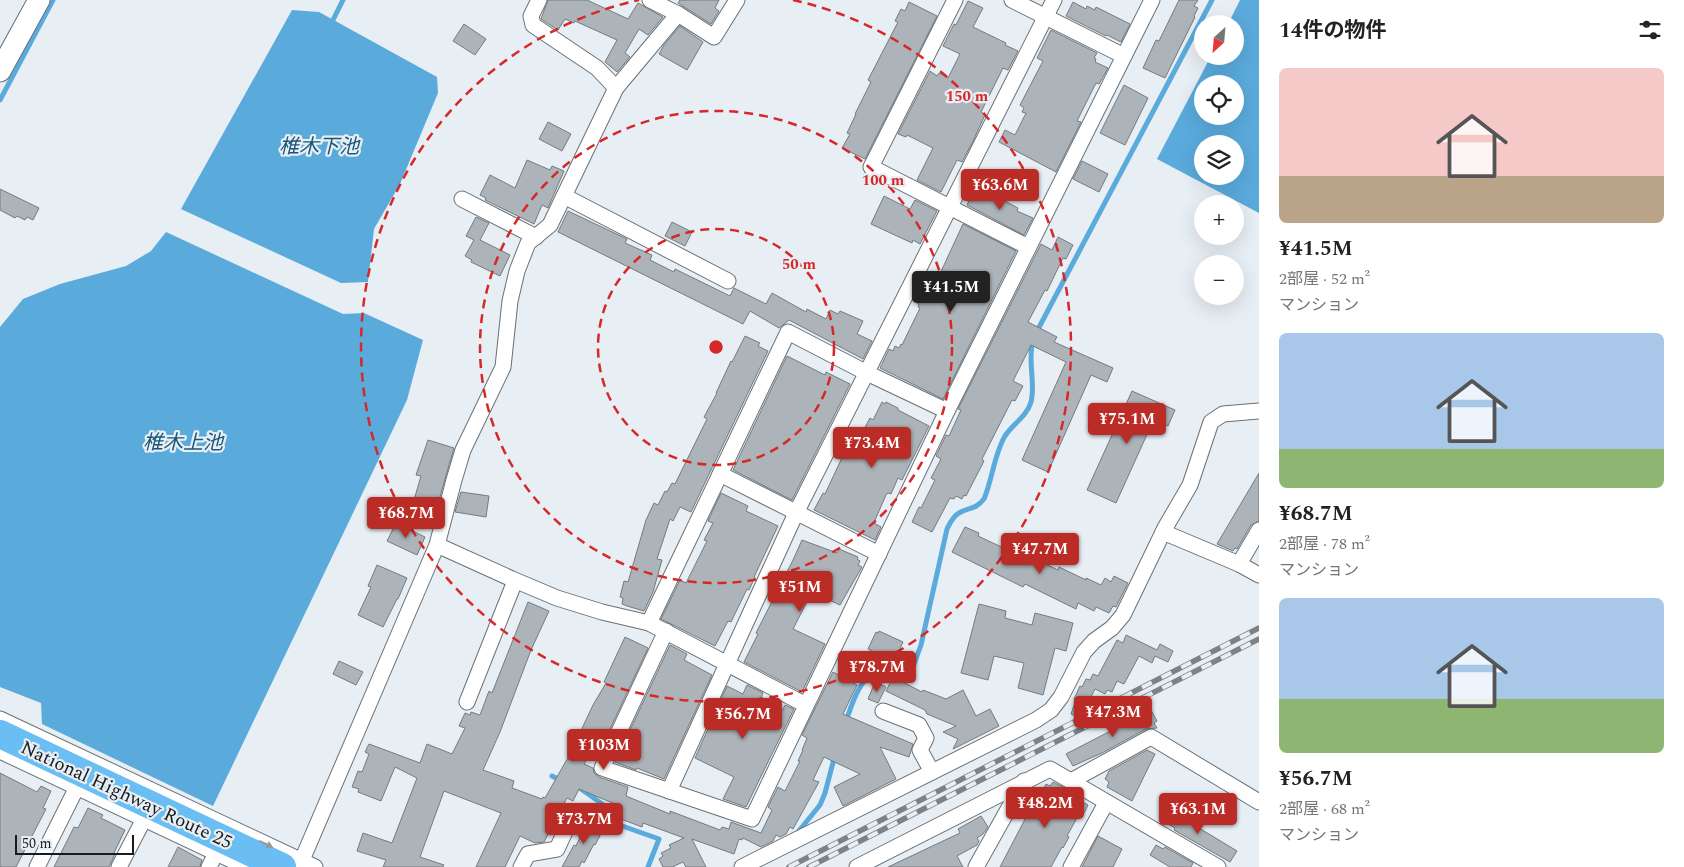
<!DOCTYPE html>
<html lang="ja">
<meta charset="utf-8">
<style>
body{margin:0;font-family:Spectral,"Noto Sans JP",serif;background:#f6f6f6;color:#222;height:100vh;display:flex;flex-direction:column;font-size:19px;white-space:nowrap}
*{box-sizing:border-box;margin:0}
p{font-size:16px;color:#767676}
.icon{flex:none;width:28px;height:28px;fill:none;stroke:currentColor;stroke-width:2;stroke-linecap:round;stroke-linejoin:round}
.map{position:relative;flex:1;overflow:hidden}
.drawer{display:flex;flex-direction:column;background:#fff;width:425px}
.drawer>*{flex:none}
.needle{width:32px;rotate:206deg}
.fabs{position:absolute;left:1194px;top:15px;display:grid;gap:10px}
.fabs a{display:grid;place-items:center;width:50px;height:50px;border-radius:50%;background:#fff;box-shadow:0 5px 20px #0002;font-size:25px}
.scale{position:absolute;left:15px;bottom:12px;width:119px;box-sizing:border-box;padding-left:5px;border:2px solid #191b1d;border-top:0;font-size:14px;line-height:18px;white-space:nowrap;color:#191b1d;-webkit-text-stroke:4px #e7eef4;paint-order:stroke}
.price{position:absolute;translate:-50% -42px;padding:0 11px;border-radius:5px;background:#ba2c25;color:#fff;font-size:16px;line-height:32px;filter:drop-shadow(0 1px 2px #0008)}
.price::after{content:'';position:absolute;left:50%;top:30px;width:15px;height:11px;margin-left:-8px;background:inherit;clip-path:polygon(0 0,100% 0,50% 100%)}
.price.selected{background:#222;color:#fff}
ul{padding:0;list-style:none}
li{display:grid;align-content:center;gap:10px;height:265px;padding:0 20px}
li span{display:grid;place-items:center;height:155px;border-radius:8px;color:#555}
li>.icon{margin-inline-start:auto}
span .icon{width:90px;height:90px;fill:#fffc;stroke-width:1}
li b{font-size:21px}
h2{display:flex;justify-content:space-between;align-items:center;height:60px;padding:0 20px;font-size:21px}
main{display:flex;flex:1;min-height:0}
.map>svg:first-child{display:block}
</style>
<main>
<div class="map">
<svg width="1259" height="867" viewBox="0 0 1259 867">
<rect width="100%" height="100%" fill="#e7eef4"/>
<g fill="#5aaadc" fill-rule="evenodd">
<path d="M1240 0H1259V213L1157 159 1211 56H1235V24H1228ZM1202 84H1235V116H1202ZM1202 144H1235V176H1202Z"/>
<path d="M292 10 319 12 437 77 438 93 400 184 374 229 368 282 341 283 181 209Z"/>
<path d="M166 232 343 314 364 313 423 340 407 400 213 806 42 724 41 703 0 687V327L23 299 60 284 126 266 151 251Z"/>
</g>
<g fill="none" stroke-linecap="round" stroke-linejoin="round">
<g stroke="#5aaadc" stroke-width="5">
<path d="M333 20 343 0"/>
<path d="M0 100 53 0"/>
<path d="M1036 333 1212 0"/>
<path d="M846 721C851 707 860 676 876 673 886 671 896 673 907 671L914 664 921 645 947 529C950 523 953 516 959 513 970 507 975 510 984 499 992 480 995 452 1005 436 1013 424 1027 416 1031 402 1036 382 1027 361 1033 341"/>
<path d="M552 776 562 781"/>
<path d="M581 789 608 808 614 823 659 839 648 867"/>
<path d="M798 832 820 805 825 793 835 755"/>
</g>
</g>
<g fill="#acb4b9" stroke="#747b80">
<path d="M548 0H587L628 19 638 3 663 17 648 35 639 29 625 53 630 57 617 72 605 62 617 40 575 21 574 23 565 19 558 30 541 19Z"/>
<path d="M680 0H719L715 8 719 11 711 24 678 3Z"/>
<path d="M1179 0H1198L1194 6 1198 8 1194 16 1195 17 1165 78 1143 68 1156 40 1159 41Z"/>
<path d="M968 1 983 8 973 27 1006 43 1005 45 1018 51 1008 70 1003 68 981 112 985 115 973 141 962 162 957 160 941 192 917 180 933 148 907 135 906 137 898 134 930 71 937 76 939 73 948 78 960 54 943 46 954 24 956 25Z"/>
<path d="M909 2 937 16 865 159 842 148 850 134 847 133 856 114H855L871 82 868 80 898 22 895 21 901 9 905 11Z"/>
<path d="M1073 2 1086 9 1087 6 1095 10 1096 7 1130 24 1121 42 1107 35 1106 36 1066 16Z"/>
<path d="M464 24 486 39 475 55 453 41Z"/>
<path d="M680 26 703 42 687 70 659 54 664 45Z"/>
<path d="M1051 30 1097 53 1094 58 1096 59 1095 62 1108 68 1099 84 1096 83 1077 121 1081 122 1056 172 999 142 1005 130 1015 135 1026 113 1022 112 1024 108 1020 105 1043 61 1037 58Z"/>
<path d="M1124 85 1148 98 1125 145 1100 133Z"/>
<path d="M548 122 571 134 562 151 539 139Z"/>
<path d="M527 160 550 170 552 166 564 171 548 208 542 205 534 224 485 200 486 198 480 195 490 175 515 188Z"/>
<path d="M1082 161 1108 174 1099 192 1073 179Z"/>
<path d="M0 189 39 208 33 220 27 217 25 220 17 216 15 218 0 210Z"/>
<path d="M975 189 989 197 991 194 1018 208 1017 211 1033 218 1024 235 967 205Z"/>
<path d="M884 196 910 209 915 200 937 211 920 244 913 240 912 243 871 224Z"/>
<path d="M568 211 627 239 625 243 652 255 650 260 674 272 675 269 730 296 734 288 766 304 772 293 806 312 807 309 826 319 830 310 838 314 840 311 863 321 857 334 872 341 863 359 789 320 779 328 750 311 743 324 558 232Z"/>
<path d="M476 217 489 223 480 240 510 255 500 276 471 262 472 260 465 256 474 240 466 236Z"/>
<path d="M672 222 692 232 685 246 665 236Z"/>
<path d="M963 224 1016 251 943 399 880 368 889 349 893 351 895 346 899 348 901 344 902 345 920 308 918 307 919 304 916 302 922 290 929 294 930 290 932 291Z"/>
<path d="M1058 237 1073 245 1066 259 1063 258 1047 291 1045 290 1028 322 1057 337 1054 342 1113 368 1107 382 1091 375 1048 472 1022 460 1066 362 1031 345 1013 381 1023 386 1015 401 1012 400 982 459 984 461 966 496 964 495 962 499 956 496 954 499 950 498 932 532 912 522 919 507 921 508 935 480 931 478 941 459 936 456 946 435 949 436 961 410 958 409 1041 244 1052 250Z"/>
<path d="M745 336 760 343 758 346 768 351 691 512 680 507 673 521 670 519 657 559 662 560 653 592 644 611 627 606 622 604 623 598 620 597 624 581 628 582 646 520 654 503 658 505 665 491 667 492 672 483 675 484 707 419 704 417 717 393H716L731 361 732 362Z"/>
<path d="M787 356 825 375 826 372 850 384 792 500 733 470Z"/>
<path d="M1132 391 1175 410 1168 426 1154 419 1116 503 1087 490Z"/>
<path d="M882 402 885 404 886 402 898 408V410L929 426 902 480 898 478 891 494 888 493 886 495 875 520 874 523 881 527 875 540 814 510 823 493 825 494 855 430 862 433 870 418 873 420Z"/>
<path d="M428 440 454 448 437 507 414 500 421 476 416 475Z"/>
<path d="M1259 473V521L1251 525 1237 549 1235 548 1233 551 1217 544Z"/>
<path d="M461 492 489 496 486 517 455 512Z"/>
<path d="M721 493 748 506 746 511 778 526 754 577H755L749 590 747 589 731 622 728 621 715 646 661 619 680 580 686 583 707 541 704 540 713 523 708 521Z"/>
<path d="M399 524 425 537 417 555 387 541 395 525 398 526Z"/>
<path d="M965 527 979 533 978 536 1027 559 1029 556 1058 570 1059 567 1086 580V578L1101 585 1105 578 1111 582 1114 576 1128 583 1116 607 1113 606 1109 613 1096 607 1094 611 1078 603 1076 609 1025 584 1023 587 952 552Z"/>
<path d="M802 540 837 553 839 549 858 557 857 559 860 561 858 565 862 567 840 605 812 592 793 629 825 644 802 692 744 662 758 634 756 633 793 560Z"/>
<path d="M377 565 407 578 398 599H397L383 627 358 615 371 587 368 586Z"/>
<path d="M528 602 549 611 531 650 500 732 483 770 514 781 512 788 542 799 543 797 545 798 570 754 593 705 606 683 604 682 625 637 648 648 602 746 596 743 584 764 593 768 594 773 599 777 628 787 626 796 670 814V811L720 830 722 827 729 829 731 822 761 833 772 810 768 807 778 787 785 791 800 761H798L803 750H802L807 738 802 735 833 672 857 685 843 714 913 744 909 757 880 747 896 779 843 806 834 787 860 774 824 757 813 780 819 782 793 829 790 827 786 834 780 837 776 835 773 841 761 847 743 838 742 840 739 839 734 854 692 839 706 867H686L683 862 672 867H663L659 859 663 856 661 853 671 848 669 845 684 838 643 823 642 827 610 815 615 804 579 789 573 801 567 798 544 842 535 843 520 836 505 867H476L501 813 444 791 420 857 444 865 443 867H383L386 860 357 851 363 833 392 843 417 778 395 767 381 801 358 792 359 789 352 787 358 771 362 772 369 754 365 752 369 744 420 763 427 744 452 754 465 728 459 726 465 713 470 715 471 712 480 715 489 691 492 693Z"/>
<path d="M979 604 1006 611 1005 618 1032 625 1035 613 1073 623 1066 651 1055 648 1043 695 1018 688 1024 663 994 656 988 680 961 673Z"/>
<path d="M879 631 903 642 894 662 868 649 876 632 878 633Z"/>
<path d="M1126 635 1157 650 1160 644 1173 651 1168 662 1155 656 1152 663 1139 656 1124 684 1117 681 1112 692 1107 690 1105 694 1095 689 1080 718 1071 714 1076 700 1074 699 1080 686 1082 687 1086 679 1090 680 1093 674 1098 676 1117 640 1123 643Z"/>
<path d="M670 645 687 654 684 660 712 675 664 779 637 768 636 770 615 762Z"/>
<path d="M339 661 363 672 356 685 333 674Z"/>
<path d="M893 677 922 692 923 690 946 699 963 690 976 716 990 709 999 726 953 749 958 739 943 732 956 726 927 714 925 710 886 691Z"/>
<path d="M875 682 886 687 878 703 868 699Z"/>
<path d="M747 685 763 693 760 700 782 711 785 705 794 709 746 807 723 799 734 777 695 758 727 686 743 694Z"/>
<path d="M1151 710 1157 721 1154 723 1157 728 1146 729 1102 753 1073 766 1066 754Z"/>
<path d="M1147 750 1155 754 1132 801 1107 787 1109 782 1105 779 1109 771Z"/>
<path d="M0 773 37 792 41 786 51 791 43 808 46 809 16 867H0Z"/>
<path d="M1053 782 1063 787 1061 791 1088 805 1082 817 1078 816 1067 836 1069 837 1063 848 1062 847 1051 867H1000L1033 804 1035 805 1046 784 1050 786Z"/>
<path d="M88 808 103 815 101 818 125 830 114 853 115 854 109 867H54L74 827 78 828Z"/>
<path d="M1166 808 1237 851 1230 862 1174 830 1175 828 1160 819Z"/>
<path d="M981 816 988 827 983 834 977 838 979 841 977 845 957 856 963 867H888L960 833 958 829Z"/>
<path d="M588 820 604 828 595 845 594 844 584 863 582 861 579 867H562L574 845 576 846Z"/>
<path d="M1098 836 1122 849 1113 867H1082Z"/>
<path d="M1156 845 1163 849 1165 847 1193 863 1191 867H1170L1150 855Z"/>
<path d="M178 847 202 860 200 867H168Z"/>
</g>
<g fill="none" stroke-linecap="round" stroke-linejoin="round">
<g stroke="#6a7176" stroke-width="17">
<g id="street">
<path d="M650 0 678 14 714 37 737 0"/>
<path d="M955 0 871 167 1028 247"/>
<path d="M1012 0 1124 56"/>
<path d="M616 88 678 14"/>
<path d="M564 196 728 281"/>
<path d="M462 199 536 237"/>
<path d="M720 474 879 554"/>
<path d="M1163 532 1239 564 1259 575"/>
<path d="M437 545 512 579 557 598 602 612 649 623 806 705"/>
<path d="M1239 564 1259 530"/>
<path d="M649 623 788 332 867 373 947 411"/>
<path d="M666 631 602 768 752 819 947 411 1152 0"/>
<path d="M467 702 515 581"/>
<path d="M883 711 919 725 926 738 920 750 932 772"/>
<path d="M0 719 315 867"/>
<path d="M0 751 246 867"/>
<path d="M1071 781 1151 737 1259 802"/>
<path d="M669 791 796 513 1054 0"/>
<path d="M37 867 77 787"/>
<path d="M119 867 144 819"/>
<path d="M209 867 216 853"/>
<path d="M299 867 437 545 454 480 463 450 503 367 510 301 517 271 528 243 550 225 616 88 597 68 533 25 531 16 539 0"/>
<path d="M521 867 528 854 557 849 569 823"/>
<path d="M742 867 1036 720 1051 710 1061 697 1084 652 1094 641 1112 628 1123 615 1165 528 1190 485 1211 422 1223 414 1259 411"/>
<path d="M857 867 1050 769 1218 867"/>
<path d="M976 867 1024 781"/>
<path d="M1071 867 1106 803"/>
</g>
</g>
<g stroke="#6a7176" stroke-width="23">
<path id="secondary" d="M0 71 39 0"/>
</g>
<g stroke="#c8c8c9" stroke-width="29">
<path id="highway" d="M0 734 282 867"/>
</g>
<use href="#street" stroke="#fff" stroke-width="15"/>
<use href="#secondary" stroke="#fff" stroke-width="21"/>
<use href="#highway" stroke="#6abef3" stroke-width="28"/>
<g stroke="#7e8286" stroke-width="5.5">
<g id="rail">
<path d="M789 867 1259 628"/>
<path d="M809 867 1259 639"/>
</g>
</g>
<use href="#rail" stroke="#e7eef4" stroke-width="4" stroke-dasharray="11" stroke-linecap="butt"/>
</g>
<defs><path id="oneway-solid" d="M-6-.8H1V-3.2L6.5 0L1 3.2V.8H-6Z" transform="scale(1.25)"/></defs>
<use fill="#989899" href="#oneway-solid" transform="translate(266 844) rotate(25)"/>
<g fill="none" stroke="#d62828" stroke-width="2.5" stroke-dasharray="9 6">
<circle cx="716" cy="347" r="118"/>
<circle cx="716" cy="347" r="236"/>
<path d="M793 0A355 355 0 1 1 639 0"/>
</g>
<g text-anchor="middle" stroke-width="4.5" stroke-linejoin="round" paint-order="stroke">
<g font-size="19" fill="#191b1d" stroke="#e7eef4">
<text transform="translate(127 794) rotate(25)" y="7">National Highway Route 25</text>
</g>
<g font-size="20" font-style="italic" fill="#195678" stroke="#e7eef4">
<text x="319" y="153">椎木下池</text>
<text x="183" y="449">椎木上池</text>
</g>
</g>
<circle cx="716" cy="347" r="8" fill="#d62828" stroke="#e7eef4" stroke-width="2.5"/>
<g font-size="15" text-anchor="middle" font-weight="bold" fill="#d62828" stroke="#e7eef4" stroke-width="4.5" stroke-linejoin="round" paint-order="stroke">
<text x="967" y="101">150 m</text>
<text x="883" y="185">100 m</text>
<text x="799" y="269">50 m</text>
</g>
</svg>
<div class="fabs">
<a><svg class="needle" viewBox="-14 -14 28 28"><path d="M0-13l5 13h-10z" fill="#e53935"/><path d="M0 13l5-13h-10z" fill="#767676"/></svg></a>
<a><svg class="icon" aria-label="locate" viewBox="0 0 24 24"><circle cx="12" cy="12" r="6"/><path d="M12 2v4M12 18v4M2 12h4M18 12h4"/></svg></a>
<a><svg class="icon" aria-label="layers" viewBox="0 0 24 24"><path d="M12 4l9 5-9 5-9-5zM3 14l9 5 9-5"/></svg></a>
<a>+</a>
<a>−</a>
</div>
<div class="scale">50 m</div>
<b class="price" style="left:1000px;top:211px">¥63.6M</b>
<b class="price selected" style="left:951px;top:313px">¥41.5M</b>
<b class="price" style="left:1127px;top:445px">¥75.1M</b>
<b class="price" style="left:872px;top:469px">¥73.4M</b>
<b class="price" style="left:406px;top:539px">¥68.7M</b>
<b class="price" style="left:1040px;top:575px">¥47.7M</b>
<b class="price" style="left:800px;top:613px">¥51M</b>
<b class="price" style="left:877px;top:693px">¥78.7M</b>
<b class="price" style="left:1113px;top:738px">¥47.3M</b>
<b class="price" style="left:743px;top:740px">¥56.7M</b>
<b class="price" style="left:604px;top:771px">¥103M</b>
<b class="price" style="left:1045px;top:829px">¥48.2M</b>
<b class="price" style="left:1198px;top:835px">¥63.1M</b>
<b class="price" style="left:584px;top:845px">¥73.7M</b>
</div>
<section class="drawer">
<h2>14件の物件<svg class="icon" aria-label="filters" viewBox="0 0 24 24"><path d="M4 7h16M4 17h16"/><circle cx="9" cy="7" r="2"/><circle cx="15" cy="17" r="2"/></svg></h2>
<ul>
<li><span style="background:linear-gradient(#f6c9c9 70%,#b9a48a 0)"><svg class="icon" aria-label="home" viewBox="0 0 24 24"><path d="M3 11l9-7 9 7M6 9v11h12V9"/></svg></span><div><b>¥41.5M</b><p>2部屋 · 52 m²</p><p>マンション</p></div></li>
<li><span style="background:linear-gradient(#a9c7e8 75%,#8fb573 0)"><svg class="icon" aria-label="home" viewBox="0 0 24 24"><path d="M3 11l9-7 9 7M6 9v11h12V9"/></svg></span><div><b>¥68.7M</b><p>2部屋 · 78 m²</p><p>マンション</p></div></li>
<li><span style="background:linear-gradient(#a9c7e8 65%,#8fb573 0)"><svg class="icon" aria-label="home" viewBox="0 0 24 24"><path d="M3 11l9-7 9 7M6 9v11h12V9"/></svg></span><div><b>¥56.7M</b><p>2部屋 · 68 m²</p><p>マンション</p></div></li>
</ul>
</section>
</main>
